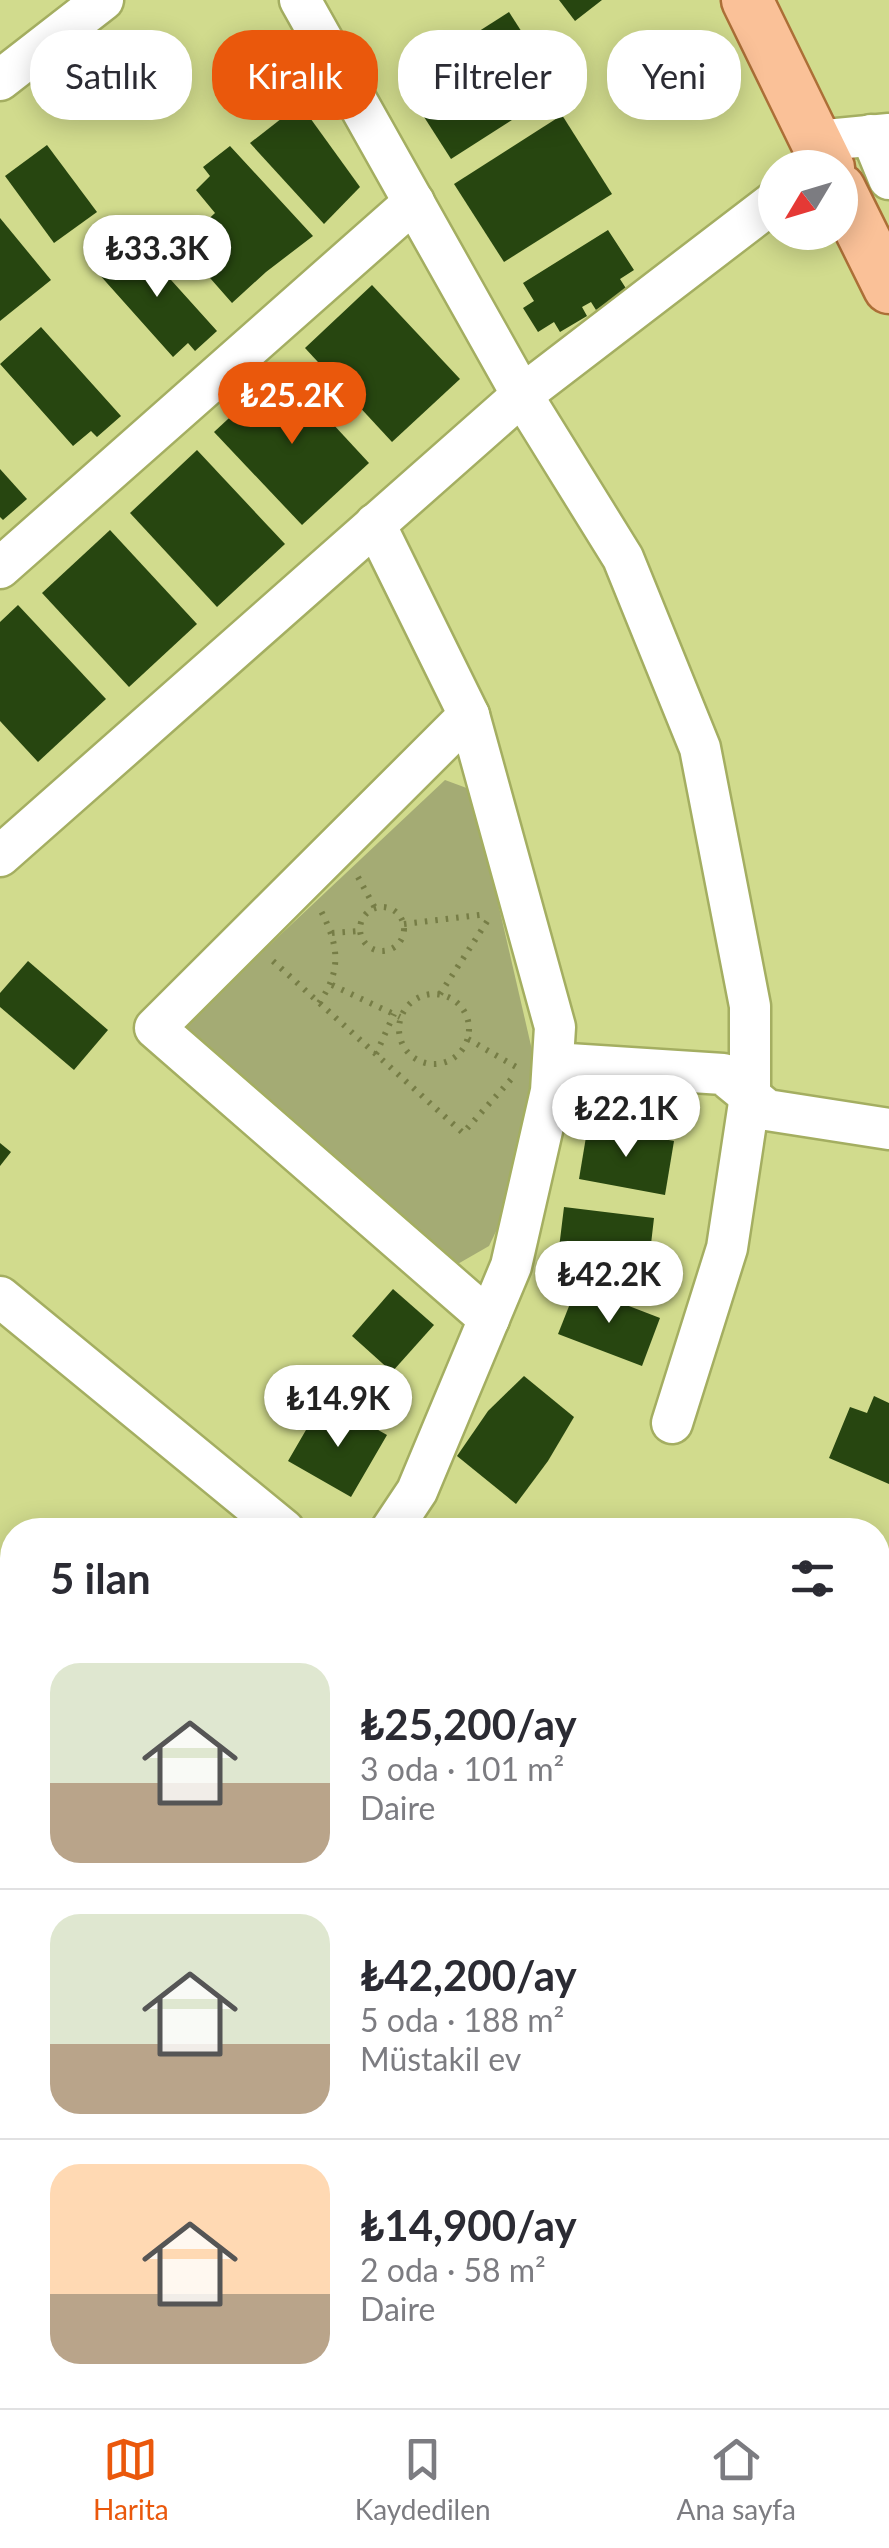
<!DOCTYPE html>
<html lang="tr">
<meta charset="utf-8">
<style>
body{margin:0;font-family:Lato,sans-serif;background:#f7f7f7;color:#2b2b33;height:100vh;display:flex;flex-direction:column;font-size:38px;white-space:nowrap}
*{box-sizing:border-box;margin:0}
p{font-size:32px;color:#7c7c81}
.icon{flex:none;width:55px;height:55px;fill:none;stroke:currentColor;stroke-width:2;stroke-linecap:round;stroke-linejoin:round}
.map{position:relative;flex:1;overflow:hidden}
.side{position:absolute;left:0px;top:1518px;width:890px;height:892px;display:flex;flex-direction:column;background:#fff;border-radius:40px 40px 0 0;box-shadow:0 5px 25px #0003}
.side>*{flex:none}
.guide{position:absolute;left:30px;top:30px;width:830px;height:90px;display:flex;gap:20px}
.needle{width:65px;rotate:232deg}
.buttons{position:absolute;left:758px;top:150px;display:grid;gap:20px}
.buttons a{display:grid;place-items:center;width:100px;height:100px;border-radius:50%;background:#fff;box-shadow:0 5px 25px #0003;font-size:50px}
.price{position:absolute;translate:-50% -85px;padding:0 22px;border-radius:35px;background:#fff;color:#222;font-size:32px;line-height:65px;filter:drop-shadow(0 2px 5px #0008)}
.price::after{content:'';position:absolute;left:50%;top:60px;width:30px;height:22px;margin-left:-15px;background:inherit;clip-path:polygon(0 0,100% 0,50% 100%)}
.price.current{background:#ea580c;color:#fff}
ul{padding:0;list-style:none}
li{display:flex;align-items:center;gap:30px;height:250px;padding:0 50px}
li+li{border-top:2px solid #e1e1e2}
li span{display:grid;place-items:center;flex:none;width:280px;height:200px;border-radius:30px;color:#555}
li>.icon{margin-inline-start:auto}
span .icon{width:120px;height:120px;fill:#fffc;stroke-width:1}
li b{font-size:42px}
h2{display:flex;justify-content:space-between;align-items:center;height:120px;padding:0 50px;font-size:42px}
.tag{padding:0 35px;border-radius:40px;background:#fff;box-shadow:0 5px 25px #0003;font-size:35px;line-height:90px}
.tag.current{background:#ea580c;color:#fff}
.tab-bar{display:flex;justify-content:space-around;align-items:center;height:140px;border-top:2px solid #e1e1e2;background:#fff;font-size:28px;color:#7c7c81}
.tab-bar a{display:grid;justify-items:center;gap:5px}
.tab-bar .current{color:#ea580c}
.map>svg:first-child{display:block}
</style>
<div class="map">
<svg width="889" height="2408" viewBox="0 0 889 2408">
<rect width="100%" height="100%" fill="#d1db8d"/>
<g fill="#a4ab74">
<path d="M445 780 472 790 535 1063 533 1127 512 1198 489 1246 449 1269 182 1027Z"/>
<path d="M0 1778 12 1788V1933L0 1921Z"/>
</g>
<g fill="#274610">
<path d="M559 0H602L575 21Z"/>
<path d="M509 12 559 90 451 159 401 81Z"/>
<path d="M300 104 360 187 324 224 250 143Z"/>
<path d="M562 115 612 194 504 262 454 184Z"/>
<path d="M47 145 97 212 54 243 5 176Z"/>
<path d="M230 146 313 236 266 272 232 303 174 237 194 220 200 227 215 213 196 190 210 176 203 167Z"/>
<path d="M0 218 51 280 0 321Z"/>
<path d="M608 230 634 270 620 279 627 290 596 310 591 302 582 307 587 316 560 332 554 322 538 332 523 308 534 301 523 283Z"/>
<path d="M135 240 217 331 195 351 188 343 173 357 98 273Z"/>
<path d="M372 285 460 379 392 442 305 348Z"/>
<path d="M41 327 121 416 97 437 91 431 73 446 0 364Z"/>
<path d="M282 369 369 463 302 525 214 432Z"/>
<path d="M197 450 285 544 217 607 130 513Z"/>
<path d="M0 469 27 499 3 520 0 517Z"/>
<path d="M110 530 197 624 129 687 42 593Z"/>
<path d="M18 605 106 699 38 762 0 721V622Z"/>
<path d="M28 961 108 1030 74 1070 0 1007V993Z"/>
<path d="M588 1125 674 1141 665 1195 579 1179Z"/>
<path d="M0 1143 11 1152 0 1166Z"/>
<path d="M564 1207 654 1218 648 1270 568 1260 570 1249 559 1248Z"/>
<path d="M577 1286 660 1318 642 1366 558 1334Z"/>
<path d="M393 1289 434 1325 392 1372 352 1336Z"/>
<path d="M524 1376 574 1417 548 1461 516 1504 457 1456 488 1411Z"/>
<path d="M874 1396 889 1403V1484L829 1458 850 1407 867 1413Z"/>
<path d="M338 1407 387 1435 351 1497 288 1461 317 1411 331 1419Z"/>
<path d="M885 1908 889 1910V1964L878 1957V1921Z"/>
<path d="M6 2059 12 2065V2151L0 2140V2066Z"/>
<path d="M0 2314 12 2323V2339L0 2355Z"/>
<path d="M878 2373 889 2385V2408H804L801 2405 810 2398H878Z"/>
</g>
<g fill="none" stroke-linecap="round" stroke-linejoin="round">
<g stroke="#a4ae61" stroke-width="45">
<g id="minor">
<path d="M300 0 522 395 623 558 700 748 750 1006V1096L727 1248 672 1423"/>
<path d="M0 80 103 0"/>
<path d="M871 135 889 179"/>
<path d="M816 141 889 134"/>
<path d="M375 524 469 715 555 1027 551 1091 511 1266 417 1491 391 1530"/>
<path d="M0 568 414 202"/>
<path d="M469 715 155 1028 489 1319"/>
<path d="M0 856 522 395 775 201"/>
<path d="M553 1063 723 1074 767 1110 889 1129"/>
<path d="M0 1297 284 1530"/>
<path d="M0 1989 12 1992"/>
<path d="M878 2118 889 2120"/>
<path d="M0 2231 12 2214"/>
<path d="M0 2251 12 2269"/>
<path d="M660 2398 668 2408"/>
<path d="M24 2408 33 2398"/>
</g>
</g>
<g stroke="#ac6f37" stroke-width="55">
<g id="major">
<path d="M747 0 829 168"/>
<path d="M840 189 889 288"/>
<path d="M878 1712 889 1676"/>
<path d="M510 2408 518 2398"/>
</g>
</g>
<g stroke="#767d46" stroke-width="6" stroke-dasharray="2.5 8" stroke-linecap="butt">
<path d="M358 877 375 908"/>
<circle cx="382" cy="929" r="22"/>
<path d="M404 924 487 914"/>
<path d="M332 933 360 931"/>
<path d="M273 961 463 1133 514 1076"/>
<path d="M332 985 400 1017"/>
<circle cx="434" cy="1029" r="35"/>
<path d="M440 994 488 920"/>
<path d="M319 1003C342 970 339 946 321 911"/>
<path d="M468 1039 518 1068"/>
<path d="M376 1054 394 1014"/>
</g>
<use href="#minor" stroke="#fff" stroke-width="40"/>
<use href="#major" stroke="#fac198" stroke-width="50"/>
</g>
</svg>
<div class="buttons">
<a><svg class="needle" viewBox="-14 -14 28 28"><path d="M0-13l5 13h-10z" fill="#e53935"/><path d="M0 13l5-13h-10z" fill="#7c7c81"/></svg></a>
</div>
<b class="price" style="left:157px;top:300px">₺33.3K</b>
<b class="price current" style="left:292px;top:447px">₺25.2K</b>
<b class="price" style="left:626px;top:1160px">₺22.1K</b>
<b class="price" style="left:609px;top:1326px">₺42.2K</b>
<b class="price" style="left:338px;top:1450px">₺14.9K</b>
<div class="guide">
<a class="tag">Satılık</a>
<a class="tag current">Kiralık</a>
<a class="tag">Filtreler</a>
<a class="tag">Yeni</a>
</div>
<section class="side">
<h2>5 ilan<svg class="icon" aria-label="filters" viewBox="0 0 24 24"><path d="M4 7h16M4 17h16"/><circle cx="9" cy="7" r="2"/><circle cx="15" cy="17" r="2"/></svg></h2>
<ul>
<li><span style="background:linear-gradient(#dfe7d0 60%,#b9a48a 0)"><svg class="icon" aria-label="home" viewBox="0 0 24 24"><path d="M3 11l9-7 9 7M6 9v11h12V9"/></svg></span><div><b>₺25,200/ay</b><p>3 oda · 101 m²</p><p>Daire</p></div></li>
<li><span style="background:linear-gradient(#dfe7d0 65%,#b9a48a 0)"><svg class="icon" aria-label="home" viewBox="0 0 24 24"><path d="M3 11l9-7 9 7M6 9v11h12V9"/></svg></span><div><b>₺42,200/ay</b><p>5 oda · 188 m²</p><p>Müstakil ev</p></div></li>
<li><span style="background:linear-gradient(#ffd9b3 65%,#b9a48a 0)"><svg class="icon" aria-label="home" viewBox="0 0 24 24"><path d="M3 11l9-7 9 7M6 9v11h12V9"/></svg></span><div><b>₺14,900/ay</b><p>2 oda · 58 m²</p><p>Daire</p></div></li>
</ul>
</section>
</div>
<nav class="tab-bar">
<a class="current"><svg class="icon" aria-label="map" viewBox="0 0 24 24"><path d="M3 6l6-2 6 2 6-2v14l-6 2-6-2-6 2zM9 4v14M15 6v14"/></svg>Harita</a>
<a><svg class="icon" aria-label="saved" viewBox="0 0 24 24"><path d="M7 4h10v16l-5-4-5 4z"/></svg>Kaydedilen</a>
<a><svg class="icon" aria-label="home" viewBox="0 0 24 24"><path d="M3 11l9-7 9 7M6 9v11h12V9"/></svg>Ana sayfa</a>
</nav>
